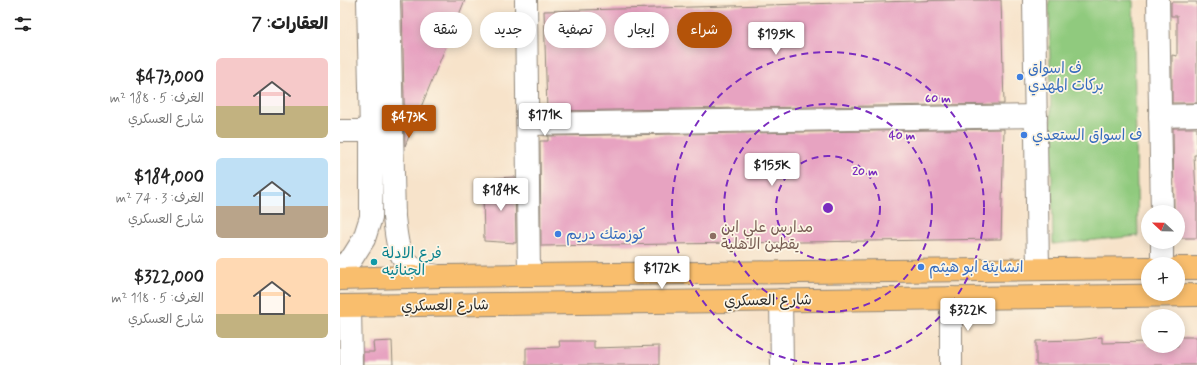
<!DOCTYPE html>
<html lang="ar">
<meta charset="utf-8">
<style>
body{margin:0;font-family:Mynerve,"Playpen Sans Arabic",sans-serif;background:#f2f2f2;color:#222;direction:rtl;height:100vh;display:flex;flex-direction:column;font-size:15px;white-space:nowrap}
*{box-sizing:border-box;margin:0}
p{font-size:13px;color:#767676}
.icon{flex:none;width:22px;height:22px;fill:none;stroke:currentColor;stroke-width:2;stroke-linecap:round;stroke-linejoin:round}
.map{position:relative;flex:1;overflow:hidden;direction:ltr}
.details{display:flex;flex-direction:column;background:#fff;width:340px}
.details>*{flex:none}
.banner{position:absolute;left:12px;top:12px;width:380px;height:36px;direction:rtl;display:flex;gap:8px}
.needle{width:26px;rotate:292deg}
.buttons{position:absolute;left:801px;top:205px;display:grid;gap:8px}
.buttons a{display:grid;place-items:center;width:44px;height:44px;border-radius:50%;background:#fff;box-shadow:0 2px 10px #0003;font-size:20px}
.price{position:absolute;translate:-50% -34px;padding:0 9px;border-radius:4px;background:#fff;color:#222;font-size:13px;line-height:26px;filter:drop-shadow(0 1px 2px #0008)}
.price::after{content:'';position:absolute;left:50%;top:24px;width:12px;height:9px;margin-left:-6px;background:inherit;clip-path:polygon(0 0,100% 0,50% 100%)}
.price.current{background:#b45309;color:#fff}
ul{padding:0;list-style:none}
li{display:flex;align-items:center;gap:12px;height:100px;padding:0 12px}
li span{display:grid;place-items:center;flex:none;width:112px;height:80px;border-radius:6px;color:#555}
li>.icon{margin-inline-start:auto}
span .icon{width:48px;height:48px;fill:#fffc;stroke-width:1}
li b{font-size:17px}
h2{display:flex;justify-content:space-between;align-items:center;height:48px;padding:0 12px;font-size:17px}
.chip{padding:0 14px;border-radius:18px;background:#fff;box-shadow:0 2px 10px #0003;font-size:14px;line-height:36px}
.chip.current{background:#b45309;color:#fff}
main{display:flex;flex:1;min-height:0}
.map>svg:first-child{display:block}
</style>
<main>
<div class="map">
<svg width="857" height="365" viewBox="0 0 857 365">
<rect width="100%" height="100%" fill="#fcf5e5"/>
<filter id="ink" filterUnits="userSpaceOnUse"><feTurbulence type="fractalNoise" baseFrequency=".025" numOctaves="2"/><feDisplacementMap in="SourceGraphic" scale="8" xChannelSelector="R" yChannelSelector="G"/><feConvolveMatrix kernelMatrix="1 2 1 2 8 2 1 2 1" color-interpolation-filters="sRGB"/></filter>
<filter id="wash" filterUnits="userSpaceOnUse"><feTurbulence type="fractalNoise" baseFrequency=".012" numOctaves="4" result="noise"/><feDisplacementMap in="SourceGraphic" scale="16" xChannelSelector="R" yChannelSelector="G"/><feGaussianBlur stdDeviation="0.9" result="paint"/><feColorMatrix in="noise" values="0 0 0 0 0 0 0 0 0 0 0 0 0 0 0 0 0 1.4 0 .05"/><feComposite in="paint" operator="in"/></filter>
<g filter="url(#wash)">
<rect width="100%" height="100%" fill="#f7e3ca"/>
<path fill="#90ca7e" stroke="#5e7a54" d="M709 0H793L798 236 713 244Z"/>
<g id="blocks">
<g fill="#e7a3c1">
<path d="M62 0H125L65 146Z"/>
<path d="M612 0H661L664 104 207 111 204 11Z"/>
<path d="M831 2H857V103H832V55L837 56V16H831Z"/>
<path d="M833 128H857V155H854L856 192H857V238H838V212H834Z"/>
<path d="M664 129 661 239 201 246 200 141H208V136Z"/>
<path d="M175 177 176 243 144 241 143 194 154 191 155 178Z"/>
<path d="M762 337V343L808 342V346H838V337H857V365H696V341L737 340Z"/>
<path d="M52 341 53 365H23V352H34L33 342Z"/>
<path d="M219 341H254V348L319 346V365H186V348L220 347Z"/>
</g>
</g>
</g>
<g filter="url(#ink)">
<use href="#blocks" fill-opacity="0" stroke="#91877a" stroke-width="1"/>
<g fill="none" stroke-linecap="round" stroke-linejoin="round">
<g stroke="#91877a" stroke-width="24">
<g id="minor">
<path d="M49 0 54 217C57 240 56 262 81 272 86 275 94 275 99 276"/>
<path d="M186 0 189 275"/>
<path d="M694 0 698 269"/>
<path d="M818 0 822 212"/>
<path d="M820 116 857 115"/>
<path d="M188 124 696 116"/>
<path d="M0 131H31"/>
<path d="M822 242V264"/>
<path d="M0 268 12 258 24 239 31 217V131L28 0"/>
<path d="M611 298V365"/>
<path d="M441 300 442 365"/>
<path d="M10 306 11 365"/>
</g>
</g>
<g stroke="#91877a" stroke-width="24">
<g id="major">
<path d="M838 268H857"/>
<path d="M0 279 101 276 808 268"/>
<path d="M0 306 857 295"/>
</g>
</g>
<use href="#minor" stroke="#fff" stroke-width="22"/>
<use href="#major" stroke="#f9be6d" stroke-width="22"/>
</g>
</g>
<g fill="none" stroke="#7b2cbf" stroke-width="2" stroke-dasharray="7 5">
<circle cx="488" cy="208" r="52"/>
<circle cx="488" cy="208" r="104"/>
<circle cx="488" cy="208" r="156"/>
</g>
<g fill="#3f7fe0" stroke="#fcf5e5" stroke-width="1.5">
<circle cx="680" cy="77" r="4"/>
<circle cx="684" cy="135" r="4"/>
<circle cx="218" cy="234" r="4"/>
<circle cx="581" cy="267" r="4"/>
</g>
<circle fill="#8d6e63" stroke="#fcf5e5" stroke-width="1.5" cx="373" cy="236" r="4"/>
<circle fill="#0f9aa8" stroke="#fcf5e5" stroke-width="1.5" cx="34" cy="262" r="4"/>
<g text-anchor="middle" stroke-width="3.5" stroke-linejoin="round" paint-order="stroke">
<g font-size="15" fill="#366cbe" stroke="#fcf5e5" text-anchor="start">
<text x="688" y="73">ف اسواق<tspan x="688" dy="17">بركات المهدي</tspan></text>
<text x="692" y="140">ف اسواق الستعدي</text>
<text x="226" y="239">كوزمتك دريم</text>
<text x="589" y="272">انشايئة ابو هيثم</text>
</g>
<g font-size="15" fill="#785e54" stroke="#fcf5e5" text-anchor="start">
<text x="381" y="232">مدارس علي ابن<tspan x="381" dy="17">يقطين الاهلية</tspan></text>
</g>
<g font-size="15" fill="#0d838f" stroke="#fcf5e5" text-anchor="start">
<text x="42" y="258">فرع الادلة<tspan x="42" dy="17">الجنائيه</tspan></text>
</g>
<g font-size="15" fill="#2b2b2b" stroke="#fcf5e5">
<text transform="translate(428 300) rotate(-1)" y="5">شارع العسكري</text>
<text transform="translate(105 305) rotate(-1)" y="5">شارع العسكري</text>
</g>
</g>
<circle cx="488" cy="208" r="6" fill="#7b2cbf" stroke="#fcf5e5" stroke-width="2"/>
<g font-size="12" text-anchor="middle" font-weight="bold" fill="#7b2cbf" stroke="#fcf5e5" stroke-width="3.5" stroke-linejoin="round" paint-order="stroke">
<text x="598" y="102">60 m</text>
<text x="562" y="139">40 m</text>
<text x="525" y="175">20 m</text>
</g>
</svg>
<div class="buttons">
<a><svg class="needle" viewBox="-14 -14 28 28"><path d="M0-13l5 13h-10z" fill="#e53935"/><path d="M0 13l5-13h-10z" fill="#767676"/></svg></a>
<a>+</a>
<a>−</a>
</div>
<b class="price" style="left:436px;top:56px">$195K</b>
<b class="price" style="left:205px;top:137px">$171K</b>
<b class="price current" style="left:69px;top:139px">$473K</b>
<b class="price" style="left:432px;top:187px">$155K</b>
<b class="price" style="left:161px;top:212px">$184K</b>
<b class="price" style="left:322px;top:290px">$172K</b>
<b class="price" style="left:628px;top:332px">$322K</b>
<div class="banner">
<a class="chip current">شراء</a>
<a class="chip">إيجار</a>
<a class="chip">تصفية</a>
<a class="chip">جديد</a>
<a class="chip">شقة</a>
</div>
</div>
<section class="details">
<h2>العقارات: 7<svg class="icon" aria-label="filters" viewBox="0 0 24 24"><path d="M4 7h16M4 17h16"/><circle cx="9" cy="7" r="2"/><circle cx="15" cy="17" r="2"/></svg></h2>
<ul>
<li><span style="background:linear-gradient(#f6c9c9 60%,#c2b280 0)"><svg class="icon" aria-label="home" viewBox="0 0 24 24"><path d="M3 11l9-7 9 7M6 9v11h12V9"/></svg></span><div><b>$473,000</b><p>الغرف: 5 · 188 m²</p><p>شارع العسكري</p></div></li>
<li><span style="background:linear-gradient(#bfe0f5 60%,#b9a48a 0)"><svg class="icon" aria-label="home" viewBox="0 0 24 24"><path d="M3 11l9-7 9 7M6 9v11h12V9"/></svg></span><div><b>$184,000</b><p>الغرف: 3 · 74 m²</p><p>شارع العسكري</p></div></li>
<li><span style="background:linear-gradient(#ffd9b3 70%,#c2b280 0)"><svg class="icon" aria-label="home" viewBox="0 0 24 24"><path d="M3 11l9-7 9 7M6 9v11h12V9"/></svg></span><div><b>$322,000</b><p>الغرف: 5 · 118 m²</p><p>شارع العسكري</p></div></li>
</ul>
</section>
</main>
